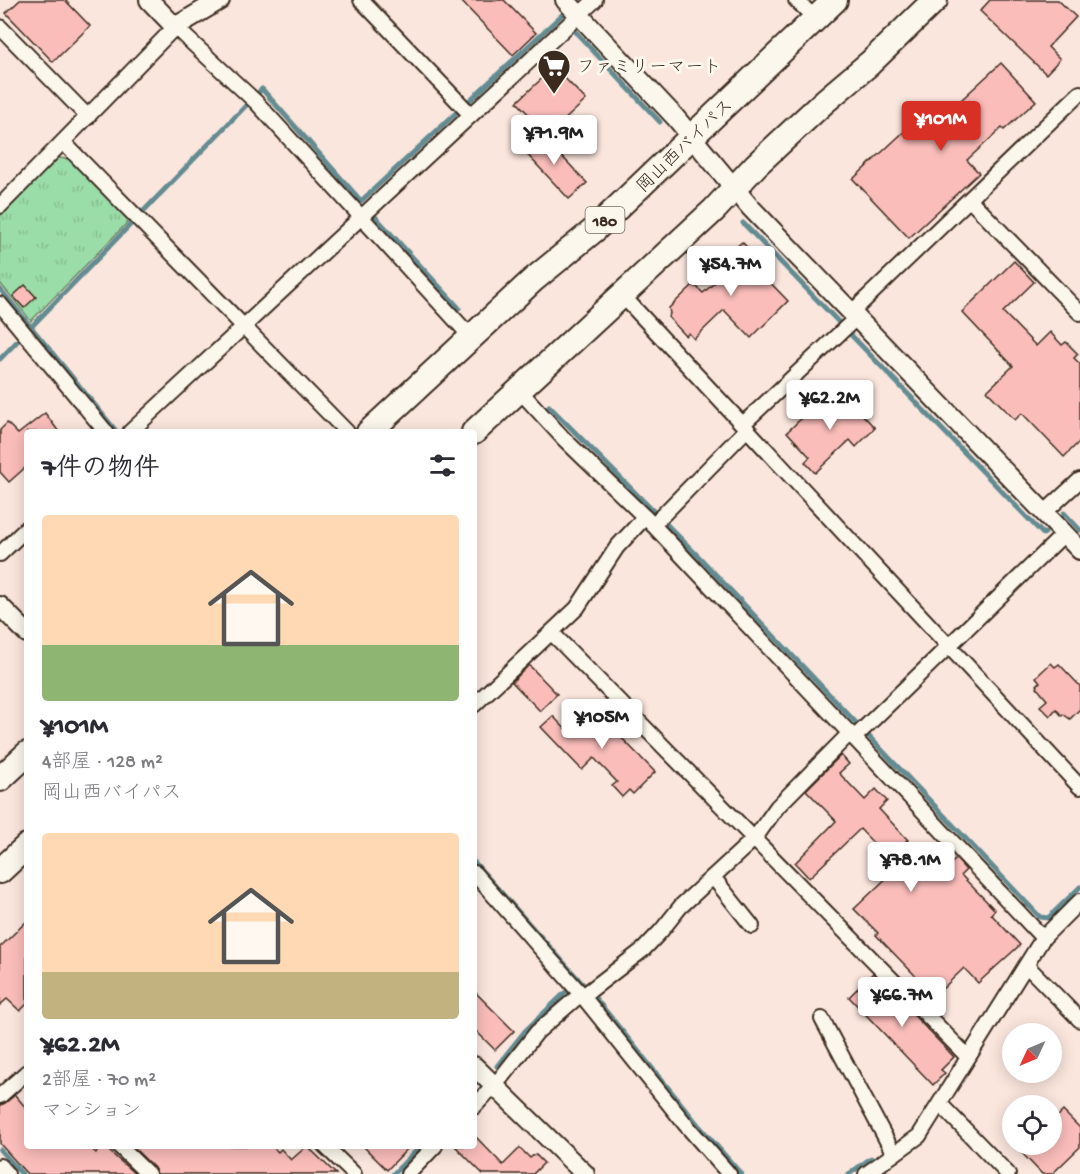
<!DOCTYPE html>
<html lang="ja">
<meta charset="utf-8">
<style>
body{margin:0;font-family:"Gochi Hand","Klee One",sans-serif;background:#f7f7f7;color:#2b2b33;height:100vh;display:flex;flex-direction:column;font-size:22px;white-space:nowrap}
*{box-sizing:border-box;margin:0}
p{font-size:20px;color:#7c7c81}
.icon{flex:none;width:33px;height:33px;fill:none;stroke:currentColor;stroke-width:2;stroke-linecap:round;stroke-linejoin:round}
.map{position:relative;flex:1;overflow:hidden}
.panel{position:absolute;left:24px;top:429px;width:453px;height:720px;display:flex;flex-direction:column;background:#fff;border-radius:6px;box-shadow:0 3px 15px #0003}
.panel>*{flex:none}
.needle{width:39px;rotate:226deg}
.fabs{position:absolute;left:1002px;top:1023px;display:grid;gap:12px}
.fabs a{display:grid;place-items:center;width:60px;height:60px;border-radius:50%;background:#fff;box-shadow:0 3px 15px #0003;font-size:30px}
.price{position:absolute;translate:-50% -51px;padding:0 14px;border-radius:6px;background:#fff;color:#222;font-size:20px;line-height:39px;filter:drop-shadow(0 2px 3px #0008)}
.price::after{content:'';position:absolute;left:50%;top:36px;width:18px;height:14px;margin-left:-9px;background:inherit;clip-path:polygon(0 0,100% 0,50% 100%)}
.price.selected{background:#d93025;color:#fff}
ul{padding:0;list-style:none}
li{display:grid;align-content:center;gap:12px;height:318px;padding:0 18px}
li span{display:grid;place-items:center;height:186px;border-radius:6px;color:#555}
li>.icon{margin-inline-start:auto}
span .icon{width:108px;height:108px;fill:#fffc;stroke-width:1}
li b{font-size:26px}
h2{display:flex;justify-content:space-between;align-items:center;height:72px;padding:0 18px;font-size:26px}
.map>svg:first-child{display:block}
</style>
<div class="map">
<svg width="1080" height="1174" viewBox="0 0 1080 1174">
<defs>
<pattern id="park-tufts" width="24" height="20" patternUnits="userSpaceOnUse" patternTransform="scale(1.5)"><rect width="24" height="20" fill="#9adda8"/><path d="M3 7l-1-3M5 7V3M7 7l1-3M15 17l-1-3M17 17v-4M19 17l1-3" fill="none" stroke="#86be90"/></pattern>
</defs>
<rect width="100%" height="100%" fill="#fbe6dd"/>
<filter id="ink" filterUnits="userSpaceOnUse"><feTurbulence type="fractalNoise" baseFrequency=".0167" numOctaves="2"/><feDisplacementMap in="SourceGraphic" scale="12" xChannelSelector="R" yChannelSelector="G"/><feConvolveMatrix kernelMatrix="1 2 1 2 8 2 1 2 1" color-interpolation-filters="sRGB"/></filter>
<g filter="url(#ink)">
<path fill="url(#park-tufts)" stroke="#6a8463" stroke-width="1.5" d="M57 158 69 159 130 220 31 321 0 283V216Z"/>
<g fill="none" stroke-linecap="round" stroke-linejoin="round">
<g stroke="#648c92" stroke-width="5">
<path d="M570 26 660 122"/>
<path d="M370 211 459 308"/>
<path d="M743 223 1043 534 1045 533"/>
<path d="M0 289 117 432"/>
<path d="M0 359 262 89 361 201 578 0"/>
<path d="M549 406 699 557 1040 917 1048 918 1080 887"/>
<path d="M1063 515 1064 513 1080 530"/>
<path d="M474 862 596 999 700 1127 741 1174"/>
<path d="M497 1066 525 1031 573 985"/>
<path d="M0 1150 22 1174"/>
<path d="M393 1174 421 1146"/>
<path d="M849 1174 871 1158 887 1174"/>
</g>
</g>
<g fill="#fabdba" stroke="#3b2a1e" stroke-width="1.5">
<path d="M20 0H65L90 26 53 62 6 13Z"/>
<path d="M460 0H504L536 33 513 55Z"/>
<path d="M990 0H1058L1076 17 1048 47 1060 59 1046 74 980 11Z"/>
<path d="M1001 63 1036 101 1004 130 1002 128 967 160 979 173 909 238 853 179 923 114 934 125Z"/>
<path d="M554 67 586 100 548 135 517 102Z"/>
<path d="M540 133 587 183 569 199 522 149Z"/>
<path d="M742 242 767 268 761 273 788 301 751 338 724 310 694 339 689 333 686 336 668 317 670 314 669 308 693 285 695 287 696 286 703 293 723 275 714 266Z"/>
<path d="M1014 261 1034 282 1003 312 1036 346 1050 332 1062 345 1066 342 1078 354 1074 358 1080 364V441L1064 457 1022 413 1015 420 987 391 1013 366 962 312Z"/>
<path d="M25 285 36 297 24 308 13 296Z"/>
<path d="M845 396 875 428 856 447 850 440 815 473 805 462 810 457 787 432 824 397 833 408Z"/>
<path d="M45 413 59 432H27V466L9 482 0 472V430L7 423 18 434Z"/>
<path d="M1051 663 1055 667 1059 664 1080 686V709L1070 719 1063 714 1062 716 1056 709 1050 716 1040 706 1047 700 1037 688 1038 686 1037 685 1040 682 1036 677Z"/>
<path d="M529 665 557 694 540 711 512 682Z"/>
<path d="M600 707 622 729 617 733 655 772 633 794 629 790 622 797 612 786 617 782 594 758 582 770 541 727 553 716 571 735Z"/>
<path d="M841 755 849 764 839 773 865 800 876 789 887 801 879 809 908 840 906 841 939 875 956 859 966 870 961 875 995 910 991 914 1020 945 978 983 964 968 935 996 876 935 878 933 854 909 897 868 860 829 809 878 795 863 836 821 806 790Z"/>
<path d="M27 921V1004L20 1011 7 999 0 1005V947Z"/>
<path d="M873 973 954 1057 941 1070 945 1073 933 1085 849 997Z"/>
<path d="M474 991 514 1031 495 1050 474 1029Z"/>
<path d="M15 1095 27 1109V1146H88L96 1153 103 1146 135 1174H27L0 1144V1105L5 1103Z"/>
<path d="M1063 1111 1080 1128V1147L1052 1174H1042L1020 1151 1027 1144H1052V1122Z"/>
<path d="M474 1135 503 1165 520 1148 530 1158 535 1154 544 1163 533 1174H483L455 1146H474Z"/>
<path d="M132 1146H272L278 1152 281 1149 291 1160 307 1146 336 1174H157L154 1168Z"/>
<path d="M363 1146H410L387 1170Z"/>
</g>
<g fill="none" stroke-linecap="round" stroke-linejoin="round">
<g stroke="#3b2a1e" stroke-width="18">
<g id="street">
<path d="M361 0 471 115"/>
<path d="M796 0 816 19"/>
<path d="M0 27 88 117"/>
<path d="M64 143 347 432"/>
<path d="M970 200 1080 313"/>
<path d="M0 206 175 27 256 102 471 337"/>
<path d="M622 295 1080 787"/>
<path d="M0 304 106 432"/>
<path d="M851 313 1080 93"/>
<path d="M519 390 564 439 653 525 1043 938"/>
<path d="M743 424 856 318"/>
<path d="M130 432 595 0"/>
<path d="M1044 513 1080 480"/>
<path d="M653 525 747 429"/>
<path d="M0 554 27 528"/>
<path d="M552 633 968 1057"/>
<path d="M474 705 577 608 617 547 645 517"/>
<path d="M854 738 1064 534"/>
<path d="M474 873 581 994 686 1125 729 1174"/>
<path d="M713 877 752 926"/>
<path d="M1027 966 1080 1020"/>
<path d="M583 996 644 949 661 931 681 906 755 838 777 807 850 733"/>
<path d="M822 1019 894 1154"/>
<path d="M0 1096 27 1072"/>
<path d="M940 1104 1008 1174"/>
<path d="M474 1107 500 1079 537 1032 581 994"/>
<path d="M119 1146 148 1174"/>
<path d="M325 1146 354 1174"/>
<path d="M0 1166 7 1174"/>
<path d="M408 1174 435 1146"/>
<path d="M866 1174 919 1136 1043 938 1080 901"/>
</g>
</g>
<g stroke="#3b2a1e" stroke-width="22">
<g id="secondary">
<path d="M149 0 175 27 220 0"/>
<path d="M565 0 675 117 750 207 1080 550"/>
<path d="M0 606 27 633"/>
<path d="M474 1066 585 1174"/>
</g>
</g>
<g stroke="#3b2a1e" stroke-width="28">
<g id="highway">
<path d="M369 432 533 280 593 231 835 0"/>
<path d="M474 432 714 210 756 165 825 101 870 63 935 0"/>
<path d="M0 779 27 754"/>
<path d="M0 871 27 846"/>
</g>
</g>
<use href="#street" stroke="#fbf7ec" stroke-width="14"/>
<use href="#secondary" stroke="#fbf7ec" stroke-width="18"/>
<use href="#highway" stroke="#fbf7ec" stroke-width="24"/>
</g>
</g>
<defs>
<g id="supermarket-pin" transform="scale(1.725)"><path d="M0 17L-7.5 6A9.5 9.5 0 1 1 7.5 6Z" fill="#3b2a1e" stroke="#fbf7ec"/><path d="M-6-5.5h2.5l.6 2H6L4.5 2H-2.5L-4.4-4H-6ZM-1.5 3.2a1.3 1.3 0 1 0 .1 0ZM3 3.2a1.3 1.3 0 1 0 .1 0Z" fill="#fff"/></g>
</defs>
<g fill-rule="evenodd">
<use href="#supermarket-pin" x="554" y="66"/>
</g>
<g text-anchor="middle" stroke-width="6" stroke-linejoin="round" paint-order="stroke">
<rect fill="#fbf7ec" stroke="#75685c" stroke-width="1.5" x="585.5" y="207" width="39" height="26" rx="4.5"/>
<g font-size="16" font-weight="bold" fill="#3b2a1e">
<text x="605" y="226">180</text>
</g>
<g font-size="18" fill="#3b2a1e" stroke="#fbf7ec" text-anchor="start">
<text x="577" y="72">ファミリーマート</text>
</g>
<g font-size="18" fill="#3b2a1e" stroke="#fbf7ec">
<text transform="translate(684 145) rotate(-44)" y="6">岡山西バイパス</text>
</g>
</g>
</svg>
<div class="fabs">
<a><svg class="needle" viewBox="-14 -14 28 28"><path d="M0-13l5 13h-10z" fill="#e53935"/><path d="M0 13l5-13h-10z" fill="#7c7c81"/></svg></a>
<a><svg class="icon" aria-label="locate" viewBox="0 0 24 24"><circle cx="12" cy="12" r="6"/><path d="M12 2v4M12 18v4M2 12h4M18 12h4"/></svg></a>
</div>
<b class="price selected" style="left:941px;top:152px">¥101M</b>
<b class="price" style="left:554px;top:166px">¥71.9M</b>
<b class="price" style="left:731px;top:297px">¥54.7M</b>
<b class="price" style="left:830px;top:431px">¥62.2M</b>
<b class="price" style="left:602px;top:750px">¥105M</b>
<b class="price" style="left:911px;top:893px">¥78.1M</b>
<b class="price" style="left:902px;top:1028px">¥66.7M</b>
<section class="panel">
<h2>7件の物件<svg class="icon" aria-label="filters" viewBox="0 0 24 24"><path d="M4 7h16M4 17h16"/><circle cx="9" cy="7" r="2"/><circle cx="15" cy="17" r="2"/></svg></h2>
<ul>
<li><span style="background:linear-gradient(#ffd9b3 70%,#8fb573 0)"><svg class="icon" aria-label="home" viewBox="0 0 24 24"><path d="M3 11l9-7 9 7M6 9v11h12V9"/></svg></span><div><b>¥101M</b><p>4部屋 · 128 m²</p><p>岡山西バイパス</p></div></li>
<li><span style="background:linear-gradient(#ffd9b3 75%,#c2b280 0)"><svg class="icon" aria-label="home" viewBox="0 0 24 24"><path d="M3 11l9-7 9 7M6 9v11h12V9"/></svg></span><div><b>¥62.2M</b><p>2部屋 · 70 m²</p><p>マンション</p></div></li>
</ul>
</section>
</div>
